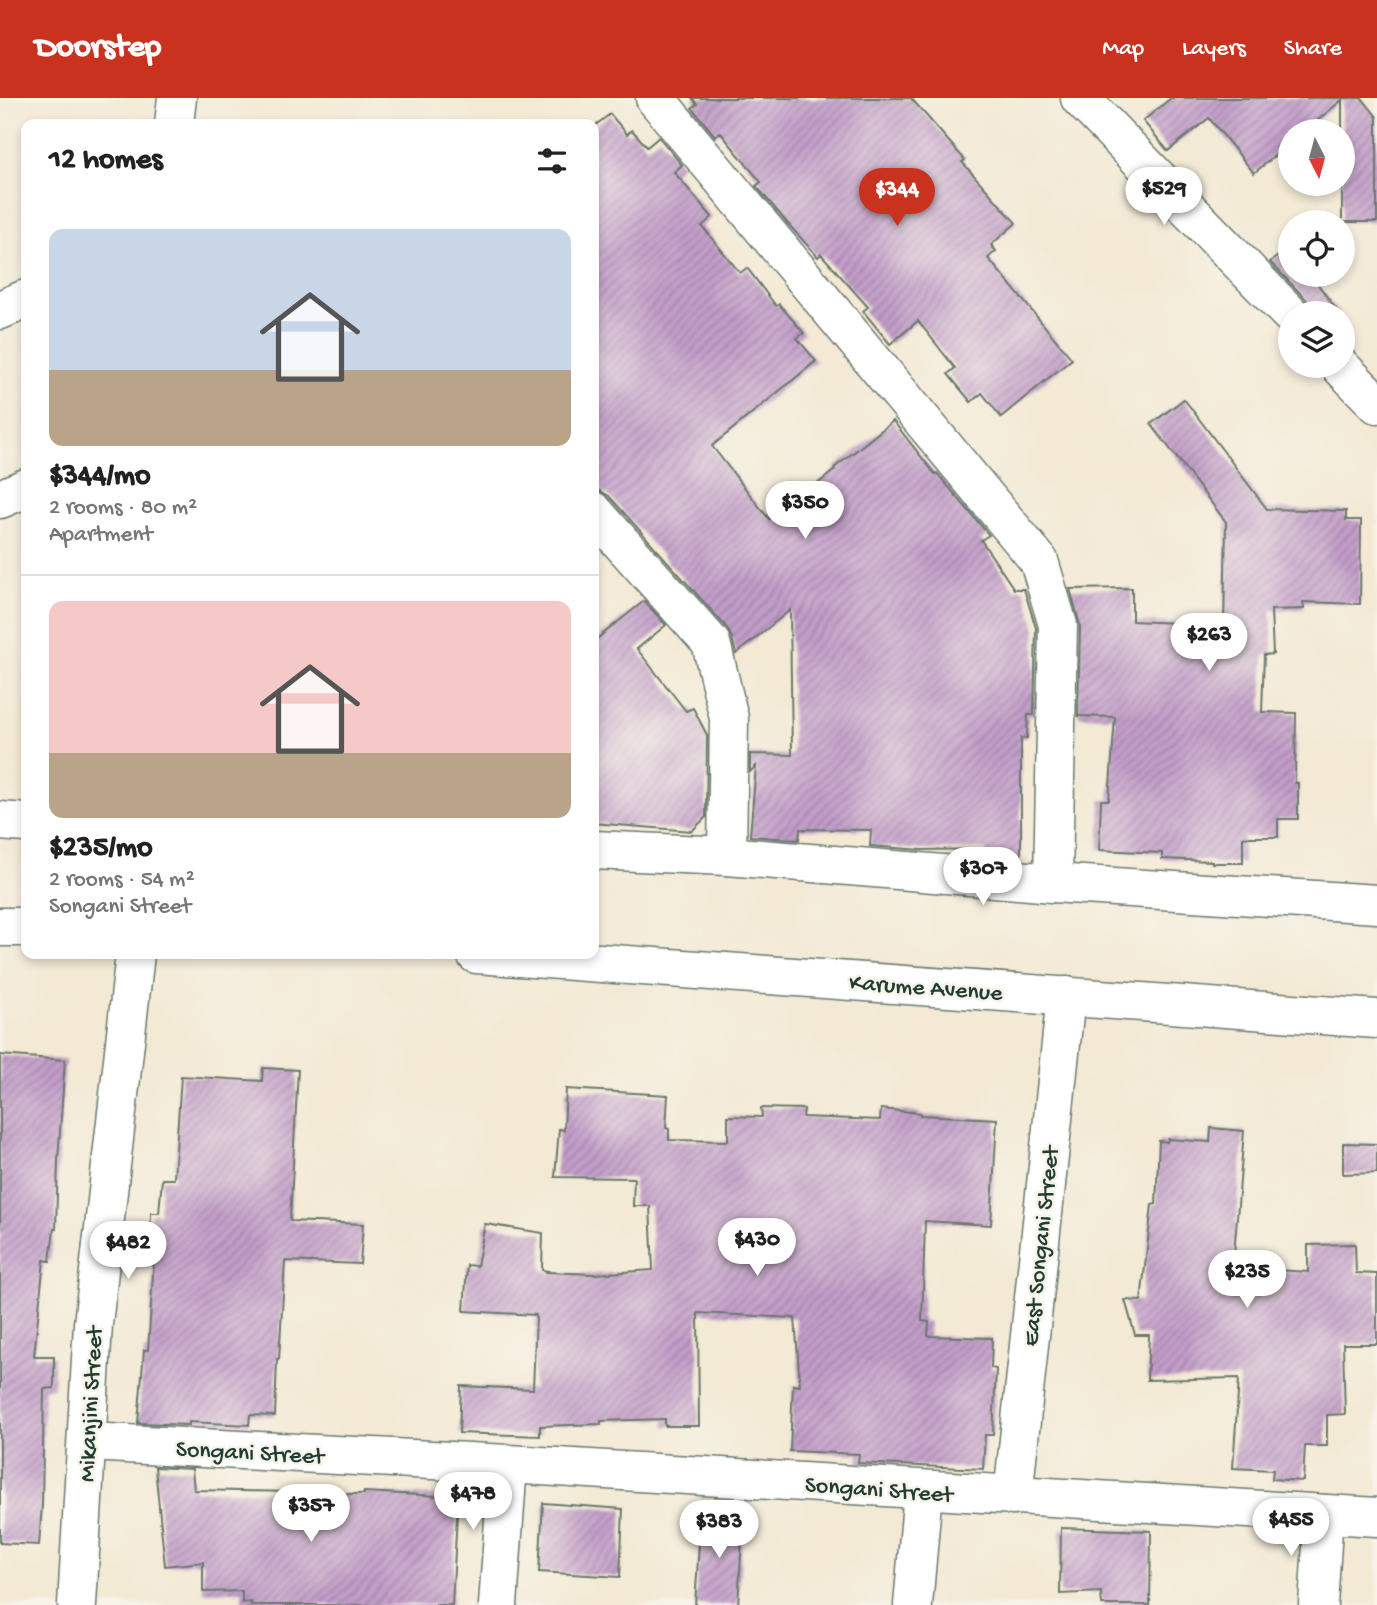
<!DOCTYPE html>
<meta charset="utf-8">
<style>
body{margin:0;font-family:"Gochi Hand",sans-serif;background:#f2f2f2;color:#222;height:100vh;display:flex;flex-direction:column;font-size:26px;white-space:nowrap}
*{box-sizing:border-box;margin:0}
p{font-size:23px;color:#767676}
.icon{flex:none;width:38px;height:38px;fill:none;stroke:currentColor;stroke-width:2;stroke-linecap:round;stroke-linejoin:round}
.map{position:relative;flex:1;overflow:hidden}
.side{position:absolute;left:21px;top:21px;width:578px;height:840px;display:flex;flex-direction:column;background:#fff;border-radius:14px;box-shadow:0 4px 10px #0003}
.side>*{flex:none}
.needle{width:46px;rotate:174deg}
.buttons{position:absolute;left:1278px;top:21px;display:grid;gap:14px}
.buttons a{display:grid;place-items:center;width:77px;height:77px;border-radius:50%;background:#fff;box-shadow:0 4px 10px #0003;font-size:35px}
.price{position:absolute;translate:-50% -60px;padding:0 16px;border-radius:24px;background:#fff;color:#222;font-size:23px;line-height:46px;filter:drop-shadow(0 2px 4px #0008)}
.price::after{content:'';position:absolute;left:50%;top:42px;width:21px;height:16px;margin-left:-10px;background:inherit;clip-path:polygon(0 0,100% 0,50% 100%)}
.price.active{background:#c8321e;color:#fff}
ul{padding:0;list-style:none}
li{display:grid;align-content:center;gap:14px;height:371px;padding:0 28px}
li+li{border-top:2px solid #e0e0e0}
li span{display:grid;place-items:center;height:217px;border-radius:14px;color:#555}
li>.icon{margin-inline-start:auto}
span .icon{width:126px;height:126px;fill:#fffc;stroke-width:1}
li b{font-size:30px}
h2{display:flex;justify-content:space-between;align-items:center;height:84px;padding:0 28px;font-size:30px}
header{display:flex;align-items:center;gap:42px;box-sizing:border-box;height:98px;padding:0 35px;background:#c8321e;color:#fff}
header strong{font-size:33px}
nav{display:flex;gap:38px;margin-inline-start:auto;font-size:24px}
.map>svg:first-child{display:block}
</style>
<header>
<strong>Doorstep</strong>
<nav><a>Map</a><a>Layers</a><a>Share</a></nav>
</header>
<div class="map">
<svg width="1377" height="1507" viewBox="0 0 1377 1507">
<defs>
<pattern id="building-hatch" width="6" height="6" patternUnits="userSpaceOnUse" patternTransform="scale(1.75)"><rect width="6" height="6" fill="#c29dc9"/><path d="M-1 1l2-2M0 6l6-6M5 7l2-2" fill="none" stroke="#9d81a4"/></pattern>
</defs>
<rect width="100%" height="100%" fill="#f7f3e8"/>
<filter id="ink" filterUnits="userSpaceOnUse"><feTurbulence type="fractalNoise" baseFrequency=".0143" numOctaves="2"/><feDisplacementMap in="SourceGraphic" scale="14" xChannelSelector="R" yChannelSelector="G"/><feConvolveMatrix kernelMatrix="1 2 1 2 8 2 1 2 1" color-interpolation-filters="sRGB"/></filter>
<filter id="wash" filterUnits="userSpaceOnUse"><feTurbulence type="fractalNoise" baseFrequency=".00686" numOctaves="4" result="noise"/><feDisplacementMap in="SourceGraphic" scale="28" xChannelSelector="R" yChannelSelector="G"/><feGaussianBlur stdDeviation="1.57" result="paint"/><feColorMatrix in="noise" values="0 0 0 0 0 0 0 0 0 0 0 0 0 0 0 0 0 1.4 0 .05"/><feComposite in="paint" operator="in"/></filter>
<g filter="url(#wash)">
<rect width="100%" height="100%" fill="#f3e9d4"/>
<g id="blocks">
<g fill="url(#building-hatch)">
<path d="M692 0H911L965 62 962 64 1016 125 991 147 996 153 988 160 1072 261 1001 319 982 295 971 304 948 276 955 270 918 223 890 246 863 213 868 209 821 156 818 159 789 127 756 88 761 84 720 34 715 38 692 10 697 6Z"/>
<path d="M1171 0H1362L1377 19V124H1342V2L1305 33H1290V45L1254 75 1209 20 1168 53 1143 23Z"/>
<path d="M610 16 627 36 632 32 647 49 659 39 682 67 674 74 712 119 702 128 740 175 747 170 776 208 779 206 804 235 797 240 816 263 712 348 769 421 774 417 775 419 835 372 834 370 893 323 935 376 937 375 989 437 981 442 1014 491H1024L1036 530 1034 617H1028L1027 640H1021V760L986 758V751L922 752 870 748 871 732 800 731 799 742 750 738 756 668 750 674V656L792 657 790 512 736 556 732 540 727 530 609 398 600 393 593 392V29Z"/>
<path d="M1290 149V177H1311L1339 215H1311V210L1306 201 1270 164Z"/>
<path d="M1184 301 1267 411 1346 413V422H1361L1360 506 1303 504 1304 511 1271 512 1273 556 1264 557 1262 614 1296 615 1295 685H1298V721H1278V739H1243V765H1212V763L1162 761V755L1099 752 1101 702H1109L1115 619 1078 618 1080 527 1070 491 1132 490V523L1224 527 1226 424 1151 326Z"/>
<path d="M644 503 666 527 637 551 686 613 693 610 707 637 706 719 692 733 593 725V544Z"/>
<path d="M0 957 65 962 58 1062 56 1131H54L50 1163 44 1162 34 1258H54V1290L44 1291 42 1407 39 1447 0 1445Z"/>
<path d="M263 970 298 972 290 1123 363 1126 360 1166 285 1163 279 1261H277L275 1318 250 1317 249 1327 189 1324V1327L138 1325 144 1252H148L155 1146H150L151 1115H159L162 1081H174L181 978 262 983Z"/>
<path d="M566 991 668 997 666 1030 669 1031V1042L728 1043V1018L762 1019 761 1010 804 1011 803 1019 880 1022 881 1011 920 1015V1017L997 1021 991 1127 925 1123 922 1223 929 1224 928 1238 992 1240 991 1270 996 1271 993 1337H985L983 1371 858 1365 859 1356 790 1353 793 1287 800 1288 795 1220 698 1215 699 1328H665V1321L601 1323V1326L540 1328V1338L459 1335 461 1288 533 1291 536 1217 464 1213 467 1167 477 1168 485 1126 543 1135 542 1172 548 1173 547 1174 594 1176 653 1172 650 1108H633L634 1080 555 1079 559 1031 564 1032Z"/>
<path d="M1211 1030 1244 1033 1233 1169 1308 1174V1147L1355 1146 1356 1175 1377 1176V1246H1343L1345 1316 1327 1317V1348H1305L1303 1383 1272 1381 1273 1372 1233 1370 1239 1280 1147 1282 1149 1237H1135L1125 1202 1141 1203 1152 1107 1156 1106 1159 1043 1167 1044 1168 1041 1210 1044Z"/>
<path d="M1343 1045 1377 1046V1075L1343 1076Z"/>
<path d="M155 1369 192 1371 194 1392 295 1394V1396H364V1394L458 1399 452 1507H251V1504L242 1505V1493L203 1494V1464L165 1468Z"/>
<path d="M543 1405 623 1411 620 1479 539 1474Z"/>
<path d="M701 1415 741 1417V1422L743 1423 738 1507H695Z"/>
<path d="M1061 1430 1151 1433 1150 1507H1102L1101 1494 1060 1496Z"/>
</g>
</g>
</g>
<g filter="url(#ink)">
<use href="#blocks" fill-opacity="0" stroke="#69796c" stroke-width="2"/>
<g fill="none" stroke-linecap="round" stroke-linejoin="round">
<g stroke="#69796c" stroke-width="41">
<g id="minor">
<path d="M655 0 1039 463 1058 527 1053 785"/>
<path d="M1080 0 1290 216"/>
<path d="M174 26 177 0"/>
<path d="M0 212 26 201"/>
<path d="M1340 268 1377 306"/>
<path d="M0 401 26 390"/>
<path d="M593 413 711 545 729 620 727 758"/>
<path d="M0 723 26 725"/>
<path d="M593 752 727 758 1053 785 1377 806"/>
<path d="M88 1344 508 1366 1377 1419"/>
<path d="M1013 1398 1066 898"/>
<path d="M77 1507 93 1226 135 856"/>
<path d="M498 1507 508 1366"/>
<path d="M913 1507 923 1393"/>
<path d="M1318 1507 1324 1416"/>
</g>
</g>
<g stroke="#69796c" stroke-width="41">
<g id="major">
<path d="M0 829H26"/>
<path d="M476 856 1377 921"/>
</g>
</g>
<use href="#minor" stroke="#fff" stroke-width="38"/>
<use href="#major" stroke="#fff" stroke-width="38"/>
</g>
</g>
<g text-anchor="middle" stroke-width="5" stroke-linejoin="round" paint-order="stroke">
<g font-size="24" fill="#1f3d34" stroke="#f7f3e8">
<text transform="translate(926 888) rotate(4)" y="8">Karume Avenue</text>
<text transform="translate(1039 1148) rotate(-84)" y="8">East Songani Street</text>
<text transform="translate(89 1306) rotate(-87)" y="8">Mikanjini Street</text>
<text transform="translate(250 1353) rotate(3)" y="8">Songani Street</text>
<text transform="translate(879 1390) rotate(4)" y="8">Songani Street</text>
</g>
</g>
</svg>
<div class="buttons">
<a><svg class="needle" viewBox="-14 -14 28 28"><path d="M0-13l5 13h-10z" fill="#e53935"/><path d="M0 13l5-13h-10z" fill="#767676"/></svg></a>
<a><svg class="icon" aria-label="locate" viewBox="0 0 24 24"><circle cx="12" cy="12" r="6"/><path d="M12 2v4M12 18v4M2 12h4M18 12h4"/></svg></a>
<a><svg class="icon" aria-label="layers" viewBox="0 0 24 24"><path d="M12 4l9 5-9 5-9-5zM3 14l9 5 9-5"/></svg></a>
</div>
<b class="price" style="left:1164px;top:129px">$529</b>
<b class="price active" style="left:897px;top:130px">$344</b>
<b class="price" style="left:805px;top:443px">$350</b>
<b class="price" style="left:1209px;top:575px">$263</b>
<b class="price" style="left:983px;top:809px">$307</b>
<b class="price" style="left:757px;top:1180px">$430</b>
<b class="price" style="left:128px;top:1183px">$482</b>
<b class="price" style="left:1247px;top:1212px">$235</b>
<b class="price" style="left:473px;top:1434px">$478</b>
<b class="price" style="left:311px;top:1446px">$357</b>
<b class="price" style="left:1291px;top:1460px">$455</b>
<b class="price" style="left:719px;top:1462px">$383</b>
<section class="side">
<h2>12 homes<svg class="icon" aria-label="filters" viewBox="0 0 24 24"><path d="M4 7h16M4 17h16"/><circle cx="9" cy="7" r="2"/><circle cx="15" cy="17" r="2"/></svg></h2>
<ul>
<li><span style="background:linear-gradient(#c9d6e8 65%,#b9a48a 0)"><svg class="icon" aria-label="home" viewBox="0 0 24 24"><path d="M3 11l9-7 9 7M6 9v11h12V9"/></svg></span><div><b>$344/mo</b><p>2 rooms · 80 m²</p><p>Apartment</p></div></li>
<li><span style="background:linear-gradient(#f6c9c9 70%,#b9a48a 0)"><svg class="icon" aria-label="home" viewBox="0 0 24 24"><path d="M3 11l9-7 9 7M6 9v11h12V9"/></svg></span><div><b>$235/mo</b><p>2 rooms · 54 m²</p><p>Songani Street</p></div></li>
</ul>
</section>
</div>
